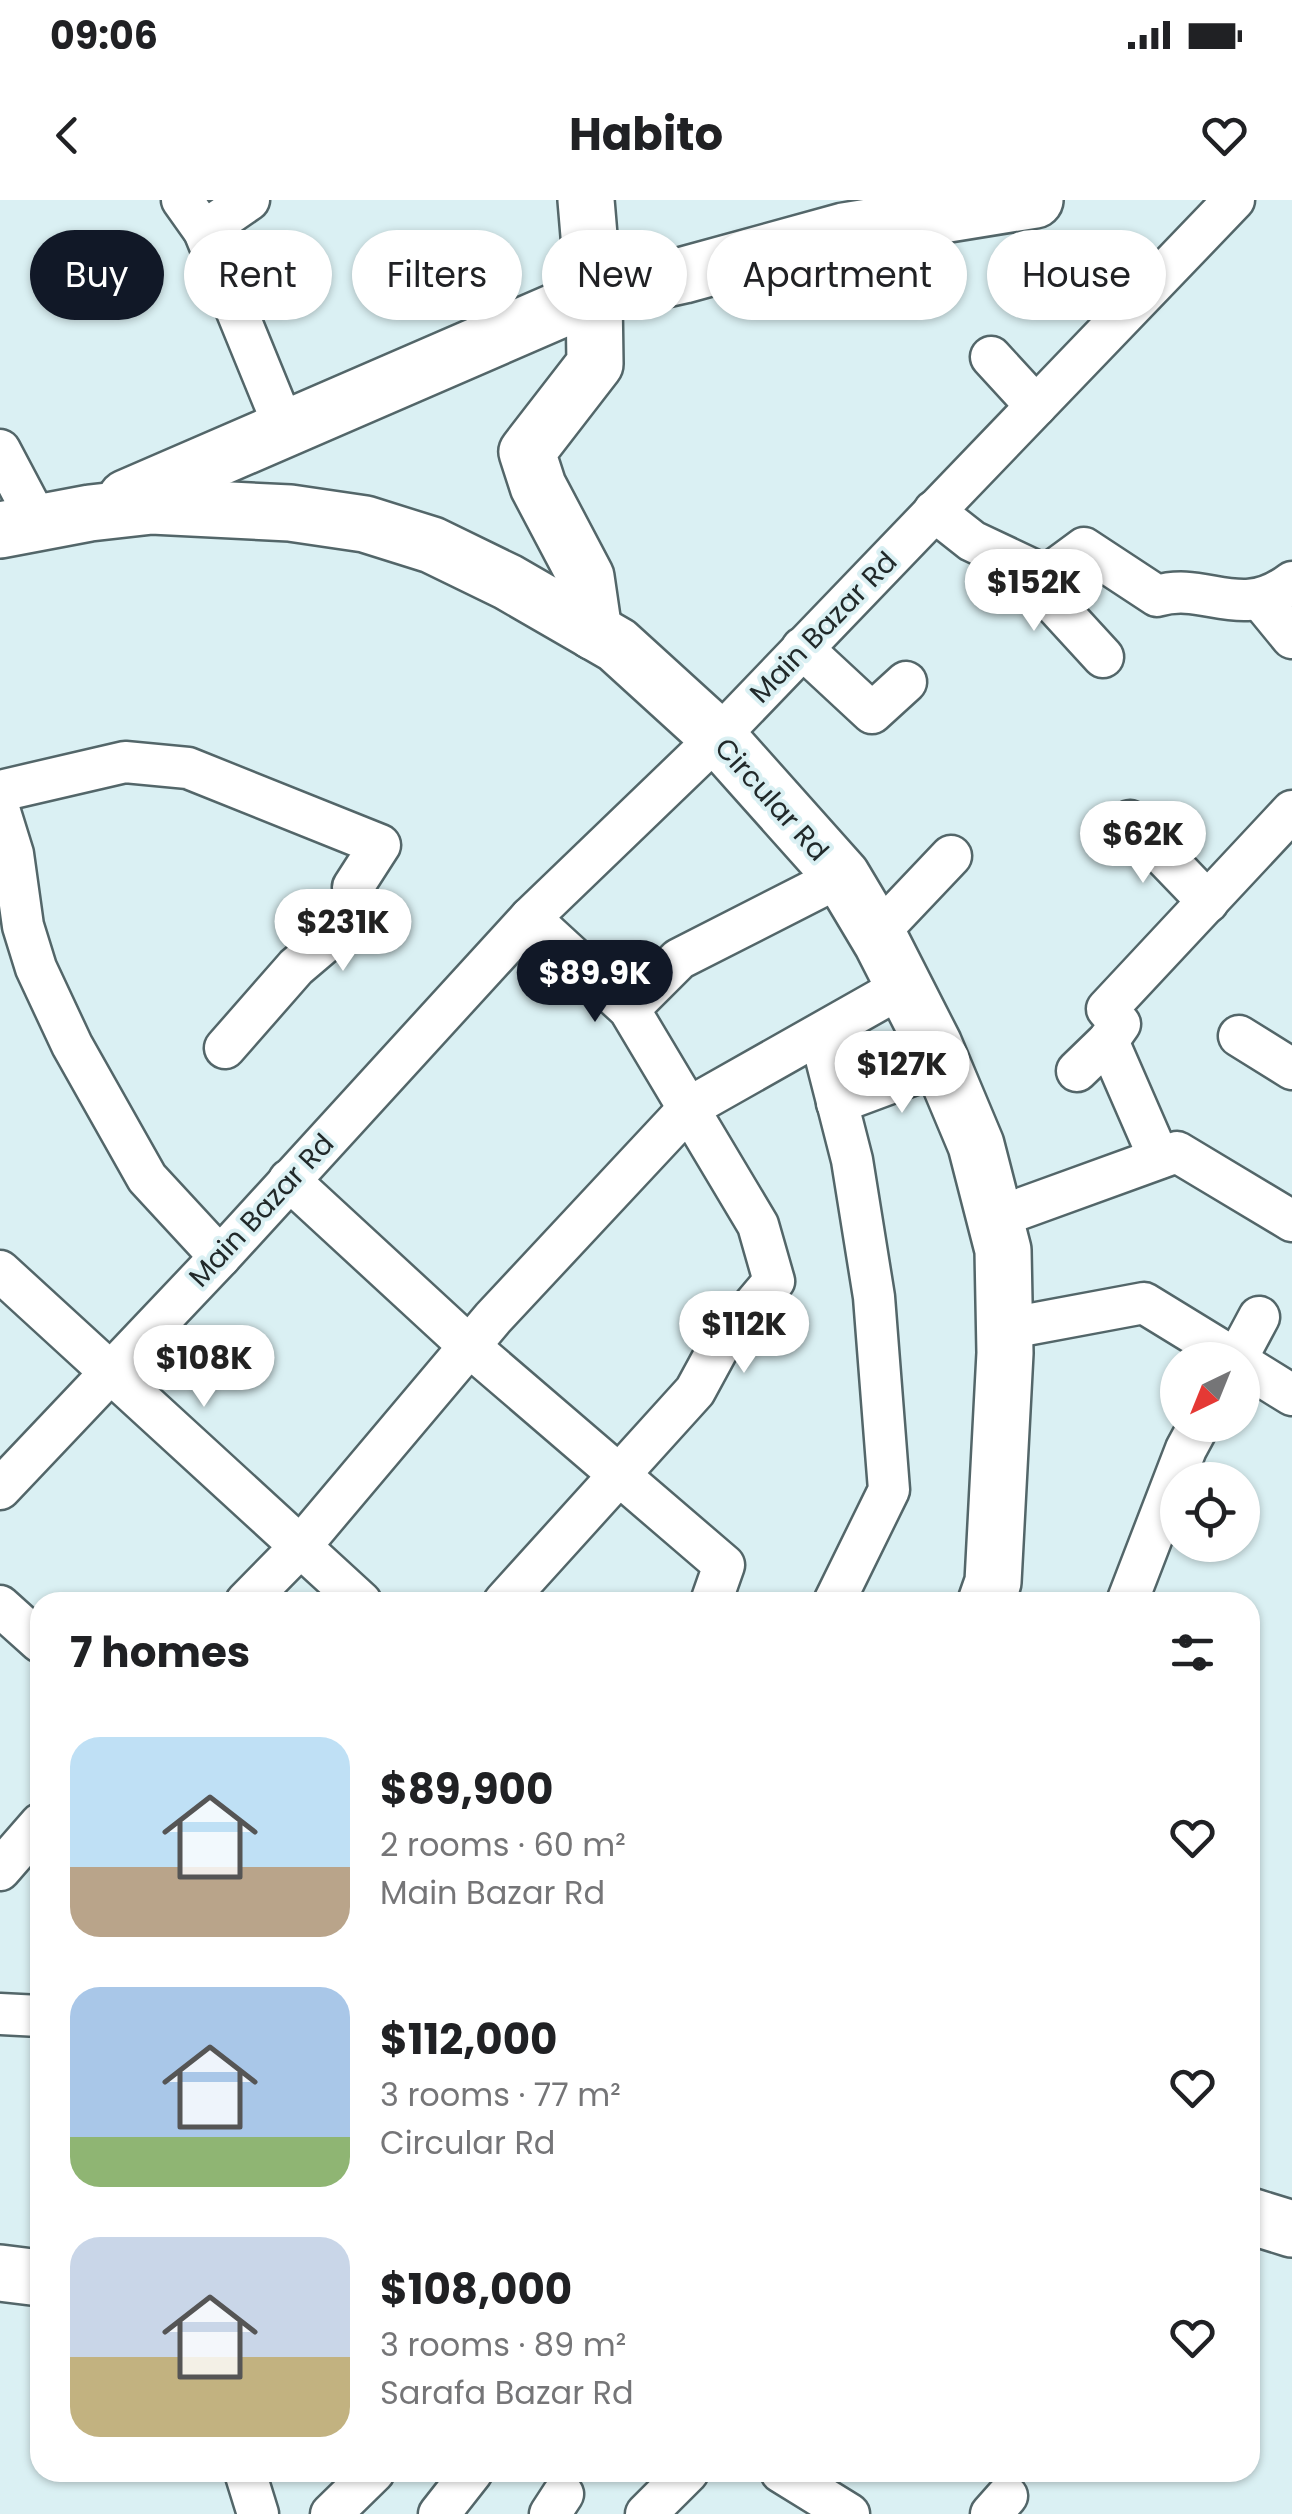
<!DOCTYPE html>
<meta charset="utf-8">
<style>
body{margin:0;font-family:Poppins,sans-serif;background:#f2f2f2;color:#202124;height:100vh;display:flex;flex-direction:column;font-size:38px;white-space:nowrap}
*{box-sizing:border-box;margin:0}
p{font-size:32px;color:#757577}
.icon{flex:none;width:55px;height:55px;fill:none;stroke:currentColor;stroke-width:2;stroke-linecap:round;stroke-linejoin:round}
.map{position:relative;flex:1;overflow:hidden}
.sheet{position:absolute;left:30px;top:1392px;width:1230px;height:890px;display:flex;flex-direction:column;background:#fff;border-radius:30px;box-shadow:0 2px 8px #0004}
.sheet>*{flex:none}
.guide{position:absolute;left:30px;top:30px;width:1232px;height:90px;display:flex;gap:20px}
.needle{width:65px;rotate:223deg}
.controls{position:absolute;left:1160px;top:1142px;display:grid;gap:20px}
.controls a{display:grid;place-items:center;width:100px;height:100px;border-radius:50%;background:#fff;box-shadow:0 2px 8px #0004;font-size:50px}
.price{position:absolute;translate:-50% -85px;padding:0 22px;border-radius:35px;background:#fff;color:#222;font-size:32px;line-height:65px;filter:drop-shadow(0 2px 5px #0008)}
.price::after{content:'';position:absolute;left:50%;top:60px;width:30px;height:22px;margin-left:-15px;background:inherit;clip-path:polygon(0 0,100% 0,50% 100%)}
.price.on{background:#111827;color:#fff}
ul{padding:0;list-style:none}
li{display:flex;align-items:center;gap:30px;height:250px;padding:0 40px}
li span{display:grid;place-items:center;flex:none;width:280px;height:200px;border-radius:30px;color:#555}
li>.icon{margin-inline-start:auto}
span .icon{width:120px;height:120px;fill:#fffc;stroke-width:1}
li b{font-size:42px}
h2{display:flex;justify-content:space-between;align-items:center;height:120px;padding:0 40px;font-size:42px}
.tag{padding:0 35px;border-radius:45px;background:#fff;box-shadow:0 2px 8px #0004;font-size:35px;line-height:90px}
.tag.on{background:#111827;color:#fff}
.status{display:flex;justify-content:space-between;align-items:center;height:70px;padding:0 50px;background:#fff;direction:ltr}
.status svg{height:28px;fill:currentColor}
header{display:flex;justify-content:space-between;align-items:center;height:130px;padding:0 40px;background:#fff;font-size:45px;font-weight:700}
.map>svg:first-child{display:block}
</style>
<div class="status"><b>09:06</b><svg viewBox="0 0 49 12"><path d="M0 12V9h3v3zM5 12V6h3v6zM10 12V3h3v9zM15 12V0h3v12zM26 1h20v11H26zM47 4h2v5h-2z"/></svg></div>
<header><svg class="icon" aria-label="back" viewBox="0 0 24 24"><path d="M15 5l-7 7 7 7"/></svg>Habito<svg class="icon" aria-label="heart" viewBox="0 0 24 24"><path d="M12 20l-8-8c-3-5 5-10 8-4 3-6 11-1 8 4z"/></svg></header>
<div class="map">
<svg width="1292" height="2314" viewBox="0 0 1292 2314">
<rect width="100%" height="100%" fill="#daf0f3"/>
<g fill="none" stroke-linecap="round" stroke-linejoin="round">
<g stroke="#536669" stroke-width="45">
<g id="street">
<path d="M182 0 204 31 285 229"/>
<path d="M204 31 249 0"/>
<path d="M991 157 1036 206"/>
<path d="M0 250 38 322"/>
<path d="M934 311 972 341 1046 376 1084 348 1157 396C1206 381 1240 422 1292 382"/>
<path d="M1046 376 1047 396 1103 457"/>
<path d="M1260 399 1292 438"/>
<path d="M802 448 872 513 906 482"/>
<path d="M0 591 125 562 188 568 380 645 353 687 354 702 349 722 296 767 225 848"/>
<path d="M0 612 13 654 23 726 36 768 72 845 147 978 220 1057"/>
<path d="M1130 621 1208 702"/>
<path d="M877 734 951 656"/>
<path d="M629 809 679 759 842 676"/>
<path d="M820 835 852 960 874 1097 889 1290 834 1402"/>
<path d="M1239 836 1292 869"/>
<path d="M1108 841 1159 958"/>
<path d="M1077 871 1108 841 1120 824 1107 809 1292 611"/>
<path d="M837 903 942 864"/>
<path d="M289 980 469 1146 724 1365 711 1402"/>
<path d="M995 1018 1177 952 1292 1021"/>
<path d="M0 1071 361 1402"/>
<path d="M1005 1129 1144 1103 1237 1160"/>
<path d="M1236 1160 1259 1117"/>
<path d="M1242 1164 1292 1195"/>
<path d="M0 1289 220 1057 530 718 718 537 1234 0"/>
<path d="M246 1402 299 1348 493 1118 690 907 904 786"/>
<path d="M504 1402 695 1191 720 1145 774 1081 758 1025 629 809 530 718"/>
<path d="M1127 1402 1186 1249 1199 1225"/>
<path d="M0 1406 40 1442"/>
<path d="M0 1670 40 1624"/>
<path d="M0 1814 40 1816"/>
<path d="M245 2272 258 2314"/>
<path d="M781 2272 849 2314"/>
<path d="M331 2314 374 2272"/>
<path d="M439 2314 472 2272"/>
<path d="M550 2314 563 2294"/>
<path d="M646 2314 688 2272"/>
<path d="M991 2314 1007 2296"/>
</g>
</g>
<g stroke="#536669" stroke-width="60">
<g id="secondary">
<path d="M586 0 594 95 595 164 527 252 538 286 586 377 594 432"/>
<path d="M126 298 594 95 684 75 844 31 1035 0"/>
<path d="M0 330 90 313 152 306 290 313 365 324 432 345 508 382 617 445 718 537 842 676 882 743 934 845 976 945 1003 1050 1005 1153 993 1382 986 1402"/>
<path d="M1250 2016 1292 2029"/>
<path d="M0 2073 40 2078"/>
</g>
</g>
<use href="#street" stroke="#fff" stroke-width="40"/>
<use href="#secondary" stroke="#fff" stroke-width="55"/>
</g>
<g text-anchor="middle" stroke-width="8" stroke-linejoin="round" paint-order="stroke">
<g font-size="28" fill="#21292a" stroke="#daf0f3">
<text transform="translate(823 427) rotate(-46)" y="10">Main Bazar Rd</text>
<text transform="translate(772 599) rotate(48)" y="10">Circular Rd</text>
<text transform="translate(261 1010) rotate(-47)" y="10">Main Bazar Rd</text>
</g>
</g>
</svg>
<div class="controls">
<a><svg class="needle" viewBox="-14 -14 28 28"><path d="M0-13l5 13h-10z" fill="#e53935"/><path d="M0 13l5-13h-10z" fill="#757577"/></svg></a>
<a><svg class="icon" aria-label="locate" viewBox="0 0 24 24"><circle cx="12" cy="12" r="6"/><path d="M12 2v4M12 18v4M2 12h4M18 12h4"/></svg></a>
</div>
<b class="price" style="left:1034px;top:434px">$152K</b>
<b class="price" style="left:1143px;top:686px">$62K</b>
<b class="price" style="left:343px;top:774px">$231K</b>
<b class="price on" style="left:595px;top:825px">$89.9K</b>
<b class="price" style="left:902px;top:916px">$127K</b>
<b class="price" style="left:744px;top:1176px">$112K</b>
<b class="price" style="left:204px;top:1210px">$108K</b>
<div class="guide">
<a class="tag on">Buy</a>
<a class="tag">Rent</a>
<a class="tag">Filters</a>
<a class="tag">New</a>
<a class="tag">Apartment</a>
<a class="tag">House</a>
</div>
<section class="sheet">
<h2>7 homes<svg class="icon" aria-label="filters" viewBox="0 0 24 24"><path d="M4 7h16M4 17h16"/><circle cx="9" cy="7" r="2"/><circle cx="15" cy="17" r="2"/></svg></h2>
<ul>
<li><span style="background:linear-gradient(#bfe0f5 65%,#b9a48a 0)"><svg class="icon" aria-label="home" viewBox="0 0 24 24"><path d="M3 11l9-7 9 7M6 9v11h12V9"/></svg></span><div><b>$89,900</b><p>2 rooms · 60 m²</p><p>Main Bazar Rd</p></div><svg class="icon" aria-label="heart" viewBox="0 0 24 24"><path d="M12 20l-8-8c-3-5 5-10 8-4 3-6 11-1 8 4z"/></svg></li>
<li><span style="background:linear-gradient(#a9c7e8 75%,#8fb573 0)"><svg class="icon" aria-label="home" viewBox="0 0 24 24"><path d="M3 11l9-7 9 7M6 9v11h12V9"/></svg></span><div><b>$112,000</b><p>3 rooms · 77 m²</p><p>Circular Rd</p></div><svg class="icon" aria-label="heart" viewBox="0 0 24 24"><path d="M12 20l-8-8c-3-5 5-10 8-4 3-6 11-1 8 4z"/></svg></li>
<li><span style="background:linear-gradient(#c9d6e8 60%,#c2b280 0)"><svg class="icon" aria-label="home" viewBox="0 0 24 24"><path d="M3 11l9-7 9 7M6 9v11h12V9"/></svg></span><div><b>$108,000</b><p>3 rooms · 89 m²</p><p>Sarafa Bazar Rd</p></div><svg class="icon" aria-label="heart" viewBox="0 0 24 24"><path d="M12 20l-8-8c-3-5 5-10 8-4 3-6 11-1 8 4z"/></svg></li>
</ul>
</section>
</div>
